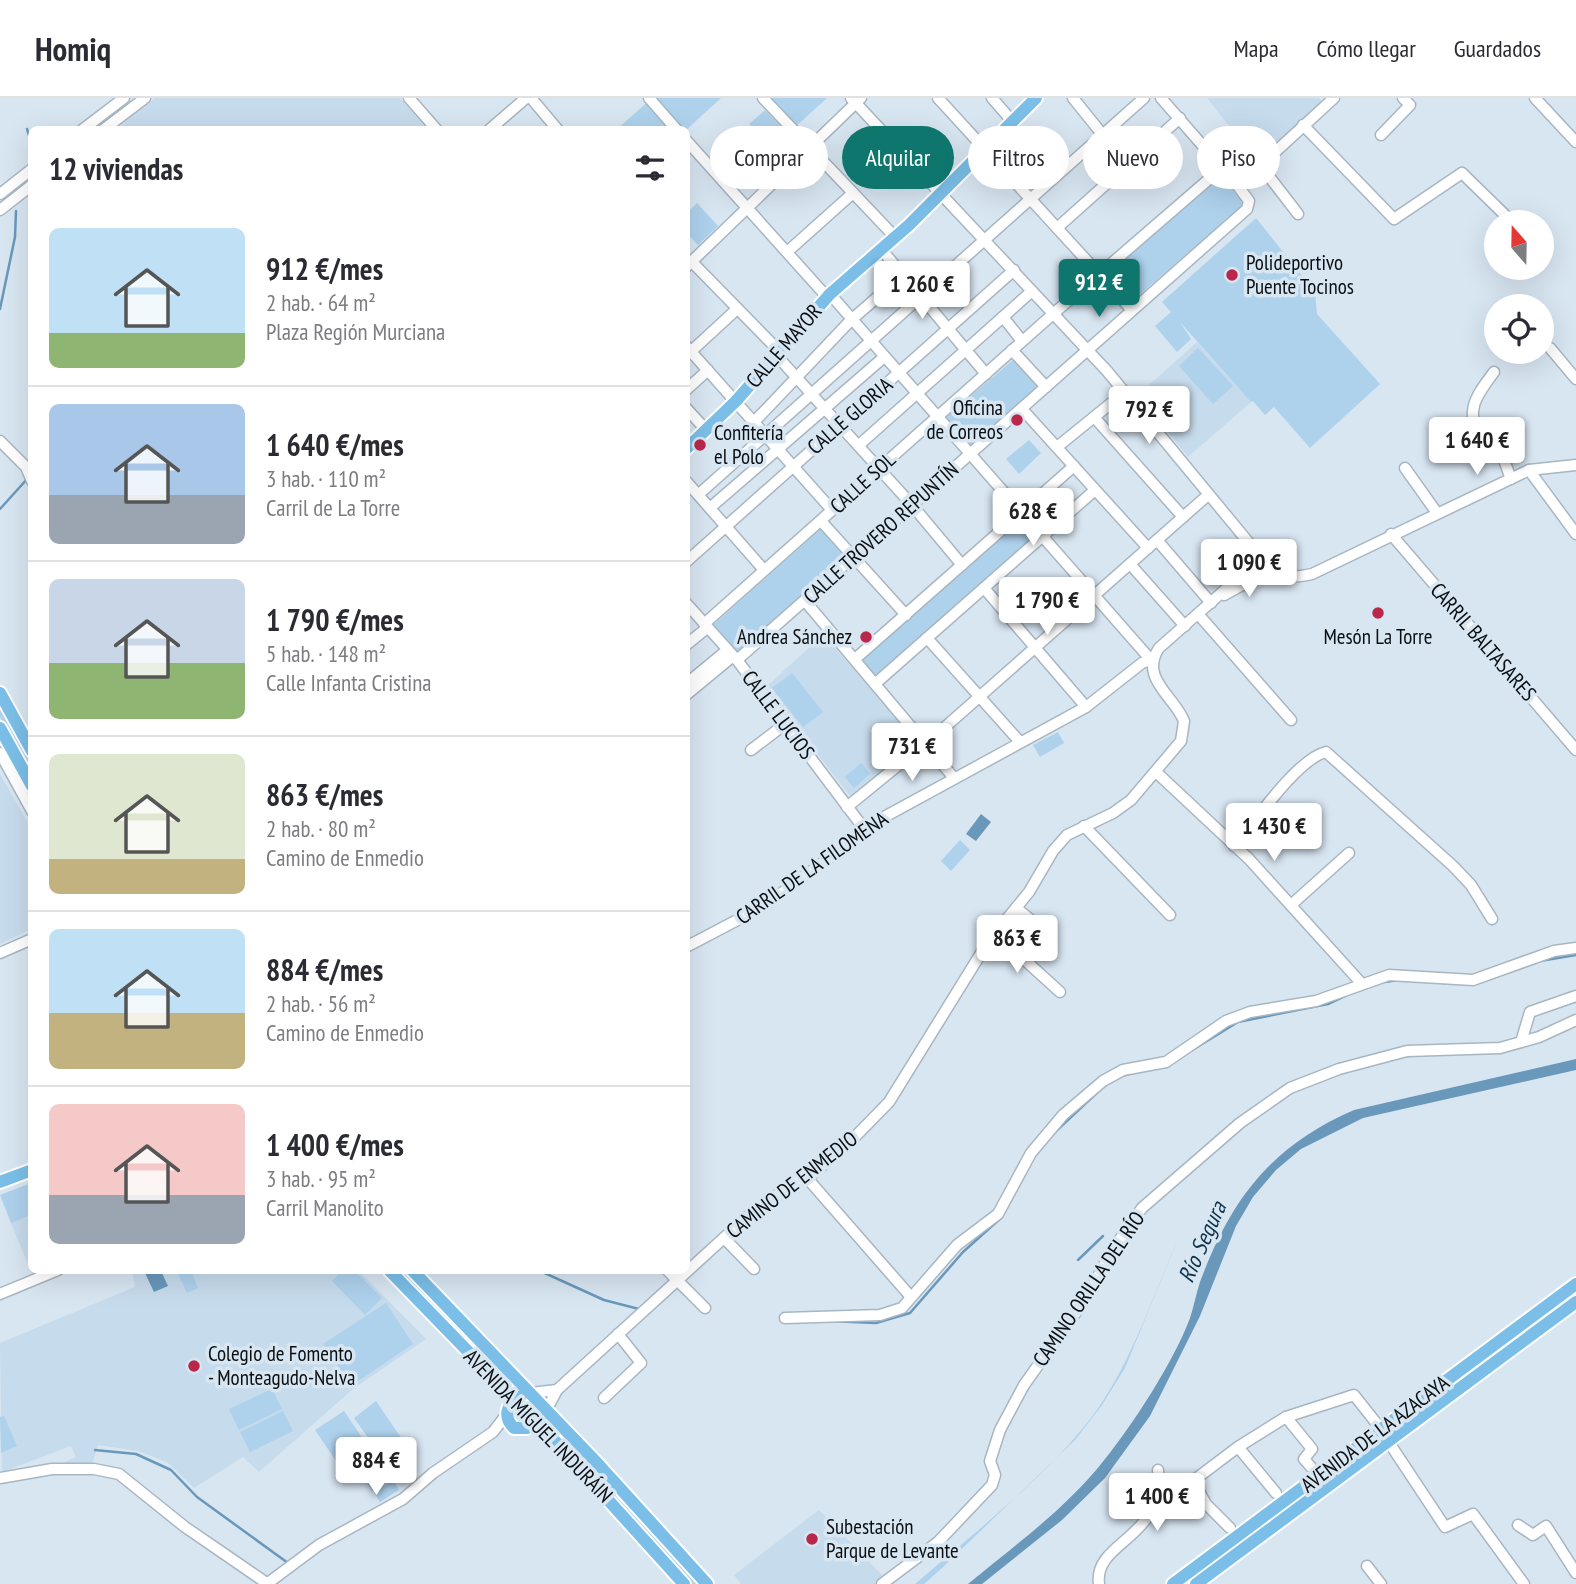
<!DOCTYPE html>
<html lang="es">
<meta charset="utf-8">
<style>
body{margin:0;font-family:"PT Sans Narrow",sans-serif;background:#f2f2f3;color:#2b2b33;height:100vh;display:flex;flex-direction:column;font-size:26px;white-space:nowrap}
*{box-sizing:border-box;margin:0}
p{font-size:23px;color:#7c7c81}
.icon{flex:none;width:38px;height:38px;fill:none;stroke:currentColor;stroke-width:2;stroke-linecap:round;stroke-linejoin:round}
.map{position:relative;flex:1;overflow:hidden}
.side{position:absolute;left:28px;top:28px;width:662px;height:1148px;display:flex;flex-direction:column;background:#fff;border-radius:10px;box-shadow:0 7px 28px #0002}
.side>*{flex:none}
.banner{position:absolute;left:710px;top:28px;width:665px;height:63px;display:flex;gap:14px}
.needle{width:46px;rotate:340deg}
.controls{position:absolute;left:1484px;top:112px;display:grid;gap:14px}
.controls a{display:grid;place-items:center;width:70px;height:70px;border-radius:50%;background:#fff;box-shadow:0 7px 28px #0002;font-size:35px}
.price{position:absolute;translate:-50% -60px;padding:0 16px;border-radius:7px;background:#fff;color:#222;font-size:23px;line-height:46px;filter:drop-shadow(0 2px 4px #0008)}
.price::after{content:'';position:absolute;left:50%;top:42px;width:21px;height:16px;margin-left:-10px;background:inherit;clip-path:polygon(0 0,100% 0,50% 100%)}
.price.on{background:#0f766e;color:#fff}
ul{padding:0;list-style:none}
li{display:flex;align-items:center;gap:21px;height:175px;padding:0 21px}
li+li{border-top:2px solid #e1e1e2}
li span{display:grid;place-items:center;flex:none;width:196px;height:140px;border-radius:10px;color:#555}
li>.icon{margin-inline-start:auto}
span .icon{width:84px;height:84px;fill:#fffc;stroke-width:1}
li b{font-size:30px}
h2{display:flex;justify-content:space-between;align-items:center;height:84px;padding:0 21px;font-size:30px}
.tag{padding:0 24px;border-radius:32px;background:#fff;box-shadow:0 7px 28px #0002;font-size:24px;line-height:63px}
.tag.on{background:#0f766e;color:#fff}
header{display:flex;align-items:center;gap:42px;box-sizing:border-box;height:98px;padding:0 35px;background:#fff;border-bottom:2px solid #e1e1e2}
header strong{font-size:33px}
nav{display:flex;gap:38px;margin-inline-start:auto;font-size:24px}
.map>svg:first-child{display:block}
</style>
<header>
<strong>Homiq</strong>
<nav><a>Mapa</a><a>Cómo llegar</a><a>Guardados</a></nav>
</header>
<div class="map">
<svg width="1576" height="1486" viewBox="0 0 1576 1486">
<rect width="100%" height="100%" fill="#d8e6f2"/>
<g fill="#c6dbec">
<path d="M155 0H400L428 31H117Z"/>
<path d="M1207 0H1319L1323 5 1255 61Z"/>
<path d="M1197 244 1251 304 1188 359 1138 297Z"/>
<path d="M823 537 916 641V645L854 698H850L766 589Z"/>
<path d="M0 676 32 732 31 831 0 846Z"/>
<path d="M31 1117 32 1172 39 1173 32 1176 11 1125Z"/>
<path d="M132 1172 359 1173 426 1241 353 1291 259 1374 243 1359 194 1390 167 1364 138 1353 98 1347 92 1366 63 1365 76 1359 71 1348 2 1374 0 1245 135 1189Z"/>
<path d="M819 1412 885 1480 877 1486H741L734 1477Z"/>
</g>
<g fill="#aed1ec">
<path d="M652 0H721L686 32H616Z"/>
<path d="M766 0H827L794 30Z"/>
<path d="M765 12 782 30 767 44 749 26Z"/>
<path d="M1221 79 1245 106 1133 202 1109 175Z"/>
<path d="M697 105 718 128 698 147 686 134V116Z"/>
<path d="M1256 120 1315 194 1317 216 1380 286 1310 350 1274 309 1265 317 1253 303 1251 304 1180 224 1191 241 1177 254 1155 228 1171 214 1162 204Z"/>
<path d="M1198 250 1233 288 1213 306 1179 268Z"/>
<path d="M1014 261 1036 286V290L970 350 945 320Z"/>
<path d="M1029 342 1041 355 1019 376 1006 361Z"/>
<path d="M1021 421 1036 438 875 580 861 563Z"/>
<path d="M823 429 849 458 738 556 712 528Z"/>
<path d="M792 575 823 614 803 629 772 590Z"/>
<path d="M0 608 31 666V677L0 619Z"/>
<path d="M1058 634 1064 645 1040 659 1033 647Z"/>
<path d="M861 665 870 676 854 690 845 679Z"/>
<path d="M960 742 970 752 951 773 941 763Z"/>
<path d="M31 1085V1117L11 1125 0 1097Z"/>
<path d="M1178 1141 1125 1270 1102 1307 1075 1342 941 1471 924 1486H915C974 1435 1055 1372 1099 1309 1133 1259 1154 1196 1178 1141Z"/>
<path d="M177 1173H191L198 1190 187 1195Z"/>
<path d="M342 1173H355L382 1200 365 1217 332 1183Z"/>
<path d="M397 1173H404L514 1289 512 1290Z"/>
<path d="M386 1205 413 1246 351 1288 323 1246Z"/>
<path d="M272 1291 282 1311 239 1332 229 1311Z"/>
<path d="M376 1303 406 1347 385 1363 354 1320Z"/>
<path d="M283 1313 293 1333 250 1354 240 1334Z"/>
<path d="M344 1313 374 1357 345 1376 315 1332Z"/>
<path d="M4 1318 17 1348 1 1355 0 1319Z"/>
<path d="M548 1320 699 1486H692L543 1324Z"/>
<path d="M377 1358 383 1368 364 1380 358 1371Z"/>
<path d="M385 1371 391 1380 372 1393 366 1383Z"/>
<path d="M393 1382 399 1392 380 1404 374 1395Z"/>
</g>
<g fill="#6998bb">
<path d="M981 716 991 724 976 743 966 736Z"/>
<path d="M1576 961V972L1363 1020 1301 1051 1276 1072 1253 1099 1236 1128 1200 1218 1150 1318 1105 1380 1062 1422 982 1486H968C1015 1447 1067 1410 1105 1361 1134 1325 1174 1263 1190 1220 1194 1208 1196 1196 1200 1184 1231 1101 1271 1048 1354 1012Z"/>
<path d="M144 1173H161L168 1188 154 1194Z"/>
</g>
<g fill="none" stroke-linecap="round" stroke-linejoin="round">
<g stroke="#6998bb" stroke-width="2.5">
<path d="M27 31 32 48"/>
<path d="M0 211 15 139 16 113"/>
<path d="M0 411 28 380"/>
<path d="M1540 863 1576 857"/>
<path d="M1384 884 1399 882"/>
<path d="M1443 885 1468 886"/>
<path d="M1478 885 1498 878"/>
<path d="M1189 954 1238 924 1328 906 1349 896"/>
<path d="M1121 978 1138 974"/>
<path d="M1055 1034 1101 991"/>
<path d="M1078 1162 1103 1138"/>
<path d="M538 1172 604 1202 639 1211"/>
<path d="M828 1223 876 1225 910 1215 963 1154 1002 1119"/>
<path d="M95 1352 136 1356 171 1372 197 1399 288 1465"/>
</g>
<g stroke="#a8b6c1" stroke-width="13">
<g id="minor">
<path d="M409 0 437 32"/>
<path d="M531 0 558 32"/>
<path d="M649 0 677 32"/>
<path d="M763 0 895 139"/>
<path d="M851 0 1107 273 1268 468C1281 481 1294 480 1312 476L1529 372 1576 367"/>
<path d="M938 0 1132 212"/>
<path d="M992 0 1012 23"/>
<path d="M1073 0 1102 36"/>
<path d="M1535 0 1576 44"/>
<path d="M1303 27 1394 121 1462 75 1507 119"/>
<path d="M82 32 124 0"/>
<path d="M103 32 145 0"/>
<path d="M489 32 526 0"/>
<path d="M1381 37 1410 7 1403 0"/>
<path d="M686 42 827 199"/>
<path d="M1261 68 1298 116"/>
<path d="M728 88 752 65"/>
<path d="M1238 88 1334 0"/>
<path d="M0 96 32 71"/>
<path d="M0 112 32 87"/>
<path d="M1057 130 1180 20"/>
<path d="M881 151 986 276"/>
<path d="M787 154 853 95"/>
<path d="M692 164 780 254"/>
<path d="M686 169 861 0"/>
<path d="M830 196 1151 562"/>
<path d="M1003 219 1022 243"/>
<path d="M686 248 832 412"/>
<path d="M1550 250 1576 281"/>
<path d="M1012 252 1046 289"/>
<path d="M686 258 737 211"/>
<path d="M777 258 912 407 962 467"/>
<path d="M686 292 708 272"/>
<path d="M686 310 707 333"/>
<path d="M1022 311 1148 450"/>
<path d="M1094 319 1183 419"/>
<path d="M755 323 851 222 903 177"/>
<path d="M1476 340 1500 351 1511 381"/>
<path d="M1480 341C1464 312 1477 297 1494 274"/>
<path d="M0 343 26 369 32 383"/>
<path d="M859 347 1032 193"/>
<path d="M1057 349 1125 294"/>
<path d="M1405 370 1437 415"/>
<path d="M1529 372 1576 436"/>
<path d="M686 383 764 472"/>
<path d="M699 396 1144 0"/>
<path d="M711 409 883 260"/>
<path d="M821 423 906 517"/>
<path d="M1391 436 1576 652"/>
<path d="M1157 442 1211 505"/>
<path d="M686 464 1014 172"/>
<path d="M1130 466 1185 528"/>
<path d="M984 490 1086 609"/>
<path d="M1224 497 1271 471"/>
<path d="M805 503 954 680"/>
<path d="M686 505 737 562 865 732"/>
<path d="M1198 516 1291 622"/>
<path d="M704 526 1053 216 1223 69"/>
<path d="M927 540 1020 644"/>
<path d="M686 547 707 530"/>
<path d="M855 561 1074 368"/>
<path d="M737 562 1247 111 1249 103 1238 88 1161 0"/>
<path d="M876 585 1095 392"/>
<path d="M686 586 726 553"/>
<path d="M686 597 732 559"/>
<path d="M751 652 785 626"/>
<path d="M0 655 32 713"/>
<path d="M1156 674 1249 761 1362 886"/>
<path d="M847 709 944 630 1208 397"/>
<path d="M1084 728 1170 817"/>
<path d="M1234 748C1255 724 1297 661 1326 654L1453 768 1471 787 1492 821"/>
<path d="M1291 807 1349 755"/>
<path d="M995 835 1060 894"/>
<path d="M686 849 764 808 886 718 1086 609 1142 565 1153 561"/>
<path d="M1009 849 1031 822 1016 810"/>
<path d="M0 855 32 841"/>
<path d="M1521 944 1530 914 1576 898"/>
<path d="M807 1080 911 1199"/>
<path d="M724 1140 754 1171"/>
<path d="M667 1172 705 1210"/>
<path d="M0 1196 58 1172"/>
<path d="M785 1220 880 1217 902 1210 957 1147 998 1116 1031 1055 1063 1017 1103 983 1123 972 1166 964 1226 923 1250 914 1316 903 1389 877 1473 882 1554 853 1576 850"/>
<path d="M531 1295 557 1292"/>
<path d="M604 1300 641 1265 618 1236"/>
<path d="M547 1311 557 1292 749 1117 788 1089 810 1078 849 1045 889 1004 988 844 1029 794 1053 753 1067 737 1113 715 1131 702 1181 643 1184 623C1174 598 1139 580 1159 550L1261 460"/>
<path d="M1286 1319 1312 1351 1304 1361 1311 1369"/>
<path d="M1388 1343 1445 1429 1473 1416 1524 1486"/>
<path d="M0 1380 52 1371H94L119 1376 185 1429 268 1486"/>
<path d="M1276 1395 1238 1349 1286 1319 1354 1297 1381 1331"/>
<path d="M1158 1397 1176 1413"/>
<path d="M1518 1427 1533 1437 1546 1428 1576 1475"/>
<path d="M1230 1430 1206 1406 1193 1383 1238 1349"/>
<path d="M1367 1468 1381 1486"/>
<path d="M268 1485 319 1447 403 1401 433 1375 493 1334 506 1317"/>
<path d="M882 1486 938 1444 992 1387 995 1377 990 1363 1000 1332 1024 1287 1087 1199 1111 1154 1142 1110 1240 1025 1290 990 1339 971 1407 953 1500 950 1539 939 1576 922"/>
<path d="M1099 1486C1093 1443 1166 1441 1158 1372"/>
</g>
</g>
<g stroke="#fff" stroke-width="16">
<g id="major">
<path d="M686 351 736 303 830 196 909 127 1036 0"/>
<path d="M0 595 32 653"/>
<path d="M0 630 32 688"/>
<path d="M0 1084 32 1072"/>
<path d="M389 1172 553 1341 684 1486"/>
<path d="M412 1172 598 1366 707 1486"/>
<path d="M521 1298C507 1306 502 1318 514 1330H527L540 1321"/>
<path d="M1173 1486 1576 1186"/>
<path d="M1196 1486 1576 1204"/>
</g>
</g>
<use href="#minor" stroke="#fff" stroke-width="10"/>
<use href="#major" stroke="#7bbfe8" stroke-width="12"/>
</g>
<g fill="#b9284b" stroke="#d8e6f2" stroke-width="2.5">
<circle cx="1232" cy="177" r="7"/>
<circle cx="1017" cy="322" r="7"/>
<circle cx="700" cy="347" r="7"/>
<circle cx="1378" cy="515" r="7"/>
<circle cx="866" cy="539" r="7"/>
<circle cx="194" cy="1268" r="7"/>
<circle cx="812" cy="1441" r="7"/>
</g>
<g text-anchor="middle" stroke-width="7" stroke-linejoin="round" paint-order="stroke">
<g font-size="21" fill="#090e12" stroke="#d8e6f2" text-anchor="start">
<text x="1246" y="172">Polideportivo<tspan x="1246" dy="24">Puente Tocinos</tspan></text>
<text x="1003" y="317" text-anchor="end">Oficina<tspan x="1003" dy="24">de Correos</tspan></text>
<text x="714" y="342">Confitería<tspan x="714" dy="24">el Polo</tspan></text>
<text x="852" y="546" text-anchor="end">Andrea Sánchez</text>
<text x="1378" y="546" text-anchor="middle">Mesón La Torre</text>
<text x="208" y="1263">Colegio de Fomento<tspan x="208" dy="24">- Monteagudo-Nelva</tspan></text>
<text x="826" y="1436">Subestación<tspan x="826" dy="24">Parque de Levante</tspan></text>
</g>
<g font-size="21" fill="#090e12" stroke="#d8e6f2">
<text transform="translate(784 248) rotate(-49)" y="7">CALLE MAYOR</text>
<text transform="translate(850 318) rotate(-41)" y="7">CALLE GLORIA</text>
<text transform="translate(863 385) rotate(-42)" y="7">CALLE SOL</text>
<text transform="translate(881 435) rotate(-42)" y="7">CALLE TROVERO REPUNTÍN</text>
<text transform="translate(1483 544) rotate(49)" y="7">CARRIL BALTASARES</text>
<text transform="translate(778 617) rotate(53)" y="7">CALLE LUCIOS</text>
<text transform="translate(812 770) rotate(-35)" y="7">CARRIL DE LA FILOMENA</text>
<text transform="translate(792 1087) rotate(-38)" y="7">CAMINO DE ENMEDIO</text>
<text transform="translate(1089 1191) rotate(-56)" y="7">CAMINO ORILLA DEL RÍO</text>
<text transform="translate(538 1328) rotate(46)" y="7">AVENIDA MIGUEL INDURÁIN</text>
<text transform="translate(1375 1336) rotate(-37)" y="7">AVENIDA DE LA AZACAYA</text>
</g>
<g font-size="23" font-style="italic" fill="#0d344d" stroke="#d8e6f2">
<text transform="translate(1202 1144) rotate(-66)" y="8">Río Segura</text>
</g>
</g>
</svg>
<div class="controls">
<a><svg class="needle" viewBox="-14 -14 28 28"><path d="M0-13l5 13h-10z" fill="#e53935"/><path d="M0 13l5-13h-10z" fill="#7c7c81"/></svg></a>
<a><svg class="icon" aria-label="locate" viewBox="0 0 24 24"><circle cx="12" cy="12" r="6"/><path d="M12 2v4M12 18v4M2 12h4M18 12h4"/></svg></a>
</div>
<b class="price on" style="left:1099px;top:221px">912 €</b>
<b class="price" style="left:922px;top:223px">1 260 €</b>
<b class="price" style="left:1149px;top:348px">792 €</b>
<b class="price" style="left:1477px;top:379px">1 640 €</b>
<b class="price" style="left:1033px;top:450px">628 €</b>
<b class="price" style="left:1249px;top:501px">1 090 €</b>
<b class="price" style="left:1047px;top:539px">1 790 €</b>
<b class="price" style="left:912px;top:685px">731 €</b>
<b class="price" style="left:1274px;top:765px">1 430 €</b>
<b class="price" style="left:1017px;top:877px">863 €</b>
<b class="price" style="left:376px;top:1399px">884 €</b>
<b class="price" style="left:1157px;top:1435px">1 400 €</b>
<div class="banner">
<a class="tag">Comprar</a>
<a class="tag on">Alquilar</a>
<a class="tag">Filtros</a>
<a class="tag">Nuevo</a>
<a class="tag">Piso</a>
</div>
<section class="side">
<h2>12 viviendas<svg class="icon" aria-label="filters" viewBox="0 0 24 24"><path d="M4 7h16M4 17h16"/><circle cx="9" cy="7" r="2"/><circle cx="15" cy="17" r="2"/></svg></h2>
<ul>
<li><span style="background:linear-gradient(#bfe0f5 75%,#8fb573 0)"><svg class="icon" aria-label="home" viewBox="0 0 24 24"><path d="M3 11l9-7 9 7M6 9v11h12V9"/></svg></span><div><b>912 €/mes</b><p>2 hab. · 64 m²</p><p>Plaza Región Murciana</p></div></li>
<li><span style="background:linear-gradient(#a9c7e8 65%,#9aa5b1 0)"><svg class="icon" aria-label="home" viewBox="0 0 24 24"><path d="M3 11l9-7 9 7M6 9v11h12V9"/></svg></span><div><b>1 640 €/mes</b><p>3 hab. · 110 m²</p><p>Carril de La Torre</p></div></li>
<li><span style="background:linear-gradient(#c9d6e8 60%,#8fb573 0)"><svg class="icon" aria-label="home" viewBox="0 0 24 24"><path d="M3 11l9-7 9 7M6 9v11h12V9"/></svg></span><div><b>1 790 €/mes</b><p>5 hab. · 148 m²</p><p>Calle Infanta Cristina</p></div></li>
<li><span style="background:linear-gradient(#dfe7d0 75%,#c2b280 0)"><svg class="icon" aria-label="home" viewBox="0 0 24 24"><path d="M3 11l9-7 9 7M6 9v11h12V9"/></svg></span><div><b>863 €/mes</b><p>2 hab. · 80 m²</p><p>Camino de Enmedio</p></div></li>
<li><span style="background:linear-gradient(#bfe0f5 60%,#c2b280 0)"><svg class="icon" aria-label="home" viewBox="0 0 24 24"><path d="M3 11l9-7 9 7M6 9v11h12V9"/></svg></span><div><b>884 €/mes</b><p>2 hab. · 56 m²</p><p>Camino de Enmedio</p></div></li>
<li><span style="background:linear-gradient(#f6c9c9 65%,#9aa5b1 0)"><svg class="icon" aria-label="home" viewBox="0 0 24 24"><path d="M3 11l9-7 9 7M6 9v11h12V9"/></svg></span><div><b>1 400 €/mes</b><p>3 hab. · 95 m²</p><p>Carril Manolito</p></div></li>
</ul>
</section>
</div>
